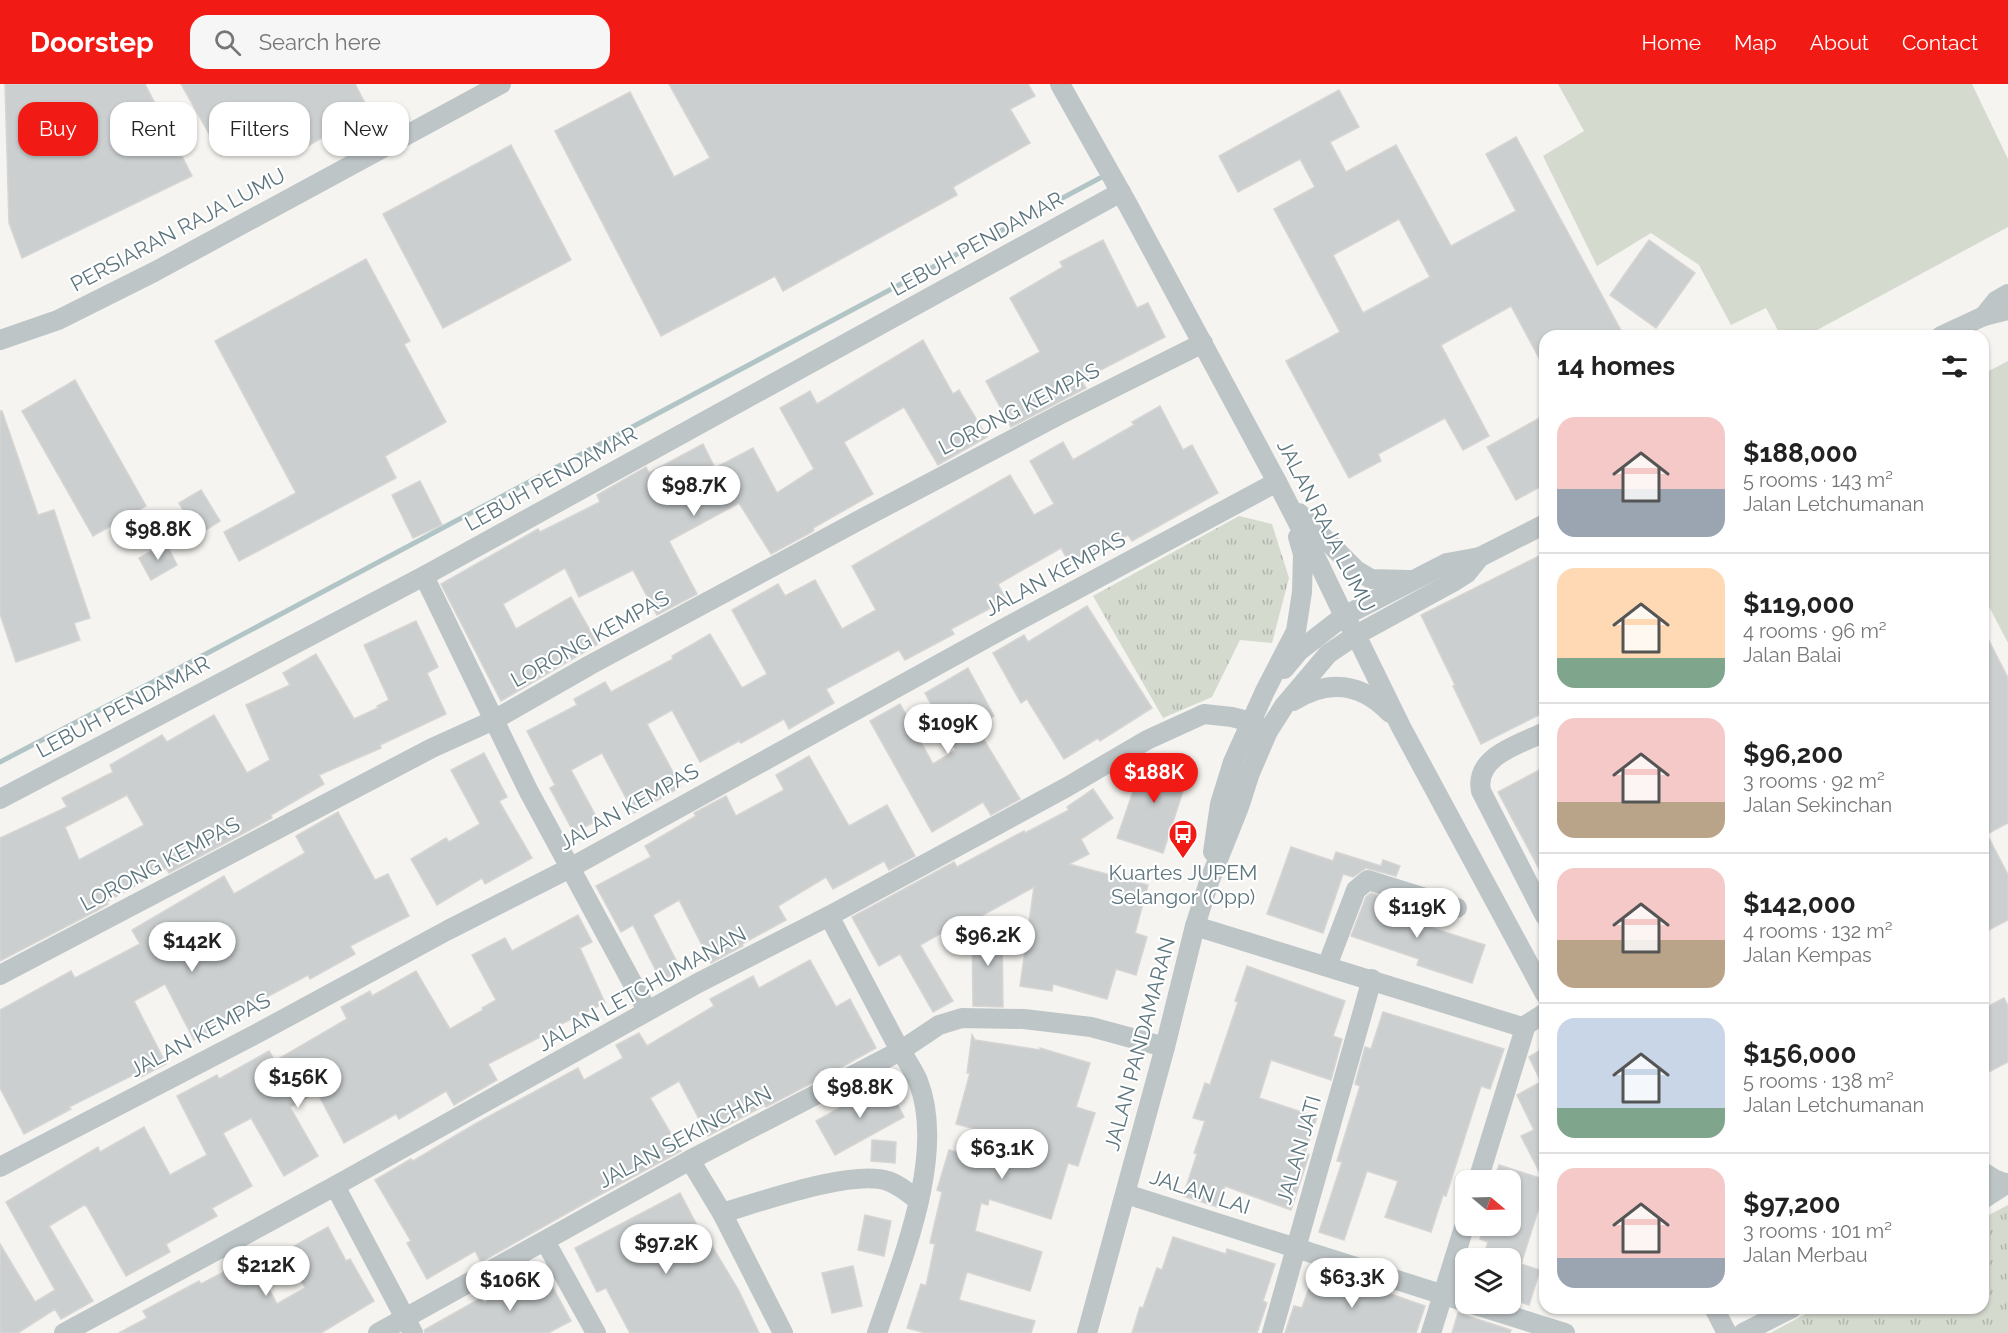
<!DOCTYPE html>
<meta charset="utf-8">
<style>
body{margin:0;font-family:Raleway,sans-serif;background:#f6f6f6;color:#222;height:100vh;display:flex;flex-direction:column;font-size:22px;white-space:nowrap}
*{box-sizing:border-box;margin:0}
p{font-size:20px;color:#767676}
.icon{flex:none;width:33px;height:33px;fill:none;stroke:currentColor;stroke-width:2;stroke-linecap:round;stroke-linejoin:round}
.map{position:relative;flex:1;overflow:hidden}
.details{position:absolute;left:1539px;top:246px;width:450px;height:984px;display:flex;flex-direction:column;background:#fff;border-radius:18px;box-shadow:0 2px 4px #0004}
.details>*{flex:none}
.top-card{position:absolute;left:18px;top:18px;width:570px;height:54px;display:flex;gap:12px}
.needle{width:39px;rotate:109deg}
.buttons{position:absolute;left:1455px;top:1086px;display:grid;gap:12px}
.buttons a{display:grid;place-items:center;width:66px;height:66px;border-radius:12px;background:#fff;box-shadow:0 2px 4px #0004;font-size:30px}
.price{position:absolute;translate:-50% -51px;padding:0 14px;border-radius:21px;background:#fff;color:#222;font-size:20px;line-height:39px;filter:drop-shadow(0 2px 3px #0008)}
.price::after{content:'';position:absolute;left:50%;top:36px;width:18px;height:14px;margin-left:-9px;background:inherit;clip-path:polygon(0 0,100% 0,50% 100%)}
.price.on{background:#f11a14;color:#fff}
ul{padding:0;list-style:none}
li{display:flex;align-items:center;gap:18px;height:150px;padding:0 18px}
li+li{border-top:2px solid #e0e0e0}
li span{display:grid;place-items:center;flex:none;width:168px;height:120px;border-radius:18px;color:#555}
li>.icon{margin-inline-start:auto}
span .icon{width:72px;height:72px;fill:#fffc;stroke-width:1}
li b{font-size:26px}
h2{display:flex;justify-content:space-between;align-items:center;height:72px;padding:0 18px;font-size:26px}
.pill{padding:0 21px;border-radius:18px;background:#fff;box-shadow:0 2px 4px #0004;font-size:21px;line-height:54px}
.pill.on{background:#f11a14;color:#fff}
header{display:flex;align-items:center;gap:36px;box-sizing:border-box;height:84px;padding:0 30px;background:#f11a14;color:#fff}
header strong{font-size:28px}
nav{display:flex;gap:33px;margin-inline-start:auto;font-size:21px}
.search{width:420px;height:54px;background:#f6f6f6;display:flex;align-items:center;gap:15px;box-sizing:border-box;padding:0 21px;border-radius:18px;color:#767676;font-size:22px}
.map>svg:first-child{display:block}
</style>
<header>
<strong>Doorstep</strong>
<div class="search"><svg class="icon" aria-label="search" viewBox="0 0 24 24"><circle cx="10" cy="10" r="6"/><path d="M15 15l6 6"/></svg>Search here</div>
<nav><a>Home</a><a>Map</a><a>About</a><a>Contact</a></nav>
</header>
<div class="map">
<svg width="2008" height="1249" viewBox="0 0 2008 1249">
<defs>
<pattern id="grass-tufts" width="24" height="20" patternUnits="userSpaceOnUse" patternTransform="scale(1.5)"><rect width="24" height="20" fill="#d5dacf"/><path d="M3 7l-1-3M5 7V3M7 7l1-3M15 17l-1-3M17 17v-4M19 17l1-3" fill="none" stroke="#b0b5ad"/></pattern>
</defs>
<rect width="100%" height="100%" fill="#f5f4f0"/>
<g fill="url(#grass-tufts)">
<path d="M1239 432 1272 440 1289 494 1272 559 1240 556 1212 613 1163 634 1093 512Z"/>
<path d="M2008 1121V1249H1770L1817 1224H1983V1134Z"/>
</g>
<g fill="#d5dacf">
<path d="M1558 0H1972L2008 75V143L1806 252H1781L1766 224 1731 241 1699 181 1651 149 1597 182 1543 72 1584 47Z"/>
<path d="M2008 277V559L1983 511V290Z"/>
</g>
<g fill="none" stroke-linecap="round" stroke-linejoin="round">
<path stroke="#b2c5c6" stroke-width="5" d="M0 678 187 580 1100 94"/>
</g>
<g fill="#cbcfd0" stroke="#d6d5d3" stroke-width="1.5" fill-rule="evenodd">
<path d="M5 0H145L192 92 22 174 9 139Z"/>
<path d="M181 0H355L369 27 292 71 275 40 221 71Z"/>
<path d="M669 0H1028L1035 12 1010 25 1030 59 953 103 957 111 783 207 775 192 661 252 555 47 630 8 674 93 710 74Z"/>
<path d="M1339 6 1359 43 1330 58 1346 88 1396 61 1451 162 1516 127 1486 70 1516 53 1624 252H1545V285L1511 222 1441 261 1489 352 1463 366 1445 334 1378 370 1381 377 1349 394 1286 277 1340 248 1274 125 1315 103 1300 75 1238 108 1219 72ZM1399 135 1430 193 1363 229 1333 171Z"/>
<path d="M511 61 571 176 443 244 383 130Z"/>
<path d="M1103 156 1137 224 1148 219 1165 253 1081 296 1086 304 1011 343 986 297 1040 268 1010 214 1063 183 1060 178Z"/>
<path d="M1649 156 1695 189 1656 244 1610 211Z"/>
<path d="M366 175 410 257 404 260 446 338 385 372 396 394 239 477 224 448 296 409 215 257Z"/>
<path d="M923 256 953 310 959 306 987 353 938 381 904 323 844 358 873 410 813 444 814 446 812 448 771 470 739 419 669 457 697 510 657 531 633 486 579 513 565 484 503 520 516 545 571 513 598 560 501 617 441 500 538 445 540 448 600 418 597 411 646 383 649 389 703 360 715 384 753 364 777 409 814 385 780 324 810 307 817 320Z"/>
<path d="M75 296 146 422 93 452 22 327Z"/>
<path d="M1160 322 1183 366 1192 361 1218 409 1132 457 1128 451 1071 482 1061 464 998 500 1006 516 951 545 954 550 905 576 899 566 826 605 834 619 789 645 784 635 741 659 739 657 700 678 672 626 647 640 681 703 634 729 602 669 571 686 598 736 574 749 550 704 555 701 527 647 577 621 574 615 605 598 611 608 673 575 672 572 710 550 742 604 767 590 732 526 778 500 785 512 815 496 842 545 876 526 852 482 1010 391 1034 431 1054 420 1030 377 1063 358 1073 376 1134 341 1132 338Z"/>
<path d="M0 327H2L38 431 54 426 90 534 74 539 80 556 16 578 0 530Z"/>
<path d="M1545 331V400L1516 416 1487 363Z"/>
<path d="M420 397 442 441 413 454 392 411Z"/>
<path d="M201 406 220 437 198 451 179 419Z"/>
<path d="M166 459 177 481 151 496 139 474Z"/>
<path d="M1545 469V628L1481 660 1453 602 1455 601 1421 531Z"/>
<path d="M1087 522 1152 624 1100 657 1098 654 1064 675 1027 615 1021 619 993 569 1024 551 1028 558Z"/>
<path d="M416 537 438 583 427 589 446 630 380 661 381 664 319 691 324 700 271 731 272 734 169 789 166 784 106 818 108 820 96 827 0 877V754L67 723 62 714 113 688 110 681 162 651 167 658 214 631 247 689 270 676 246 621 290 601 283 589 316 570 354 635 378 624 377 622 389 616 364 561ZM127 711 144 741 79 776 65 743Z"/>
<path d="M1983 545 2008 594V739L1987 750 2008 791V836L1987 847 1983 839Z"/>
<path d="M968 584 994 632 976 643 1020 715 991 731 983 718 932 748 870 637 900 620 933 680 956 666 925 609Z"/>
<path d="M484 669 507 713 499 717 532 774 485 800 482 794 437 821 411 775 446 754 449 758 480 740 451 686Z"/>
<path d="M1146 670 1190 685 1163 769 1117 754Z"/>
<path d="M809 672 849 742 887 721 915 772 889 786 884 777 833 805 826 793 778 822 786 836 742 860 743 862 711 879 679 816 653 831 681 886 661 897 633 841 621 848 596 802 651 773 645 762 696 732 694 729 726 712 736 732 784 706 776 691Z"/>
<path d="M1545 683V796L1498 708Z"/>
<path d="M1093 705 1113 734 1081 755 1089 770 1069 780 1148 801 1135 849 1147 853 1136 891 1116 885 1107 915 1053 900 1052 907 1020 902 1034 803 972 837V832L920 861 953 917 933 928 900 870 879 882 852 833 954 778 957 783 1024 747 1025 749 1069 726 1067 723Z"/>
<path d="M338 728 375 796 388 790 409 832 350 862 355 870 310 895 308 891 235 930 237 933 194 956 165 900 134 917 166 980 141 993 139 988 69 1023 71 1025 24 1050 0 1004V926L71 887 75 894 140 860 132 846 224 792 234 810 305 769 296 752Z"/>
<path d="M1291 763 1333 777 1336 768 1381 782 1383 776 1400 782 1396 792 1366 784 1353 793 1343 790 1323 849 1267 830Z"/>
<path d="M1371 809 1389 815 1387 821 1419 831 1417 839 1485 861 1472 899 1417 881 1419 875 1351 852 1366 813Z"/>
<path d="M578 831 592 858 580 864 605 919 555 943 556 945 488 980 497 996 454 1021 446 1007 399 1035 396 1030 344 1059 317 1008 290 1023 318 1072 284 1092 251 1034 223 1049 252 1102 212 1124 217 1132 166 1160 170 1168 126 1192 87 1123 84 1121 49 1142 93 1217 61 1235 55 1225 18 1249H0V1160L35 1218 55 1206 6 1118 98 1063 100 1068 144 1043 170 1091 207 1071 177 1012 217 991 219 995 269 967 275 977 347 935 341 923 370 907 372 912 416 887 450 945 483 926 482 924 496 916 472 871 505 854 512 867Z"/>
<path d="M972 844H1002L1003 923 973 922Z"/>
<path d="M810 876 836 923 850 915 876 964 829 990 766 1023 765 1021 708 1052 679 997 650 1014 681 1067 594 1114 481 1178 475 1167 427 1195 407 1159 411 1157 375 1096 411 1075 413 1077 475 1040 578 984 584 996 623 974 616 961 639 949 647 962 714 922 710 915 753 892 759 904Z"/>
<path d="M1247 882 1345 917 1333 952 1342 955 1331 996 1271 976 1259 1014 1317 1033 1305 1069 1309 1071 1291 1126 1225 1102 1218 1123 1183 1112 1197 1070 1194 1069 1205 1037 1193 1034 1205 999 1210 1001 1238 918 1235 917Z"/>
<path d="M2004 914 2008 922V978L1983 991V925Z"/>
<path d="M1383 928 1504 965 1490 1005 1481 1002 1446 1112 1443 1111 1431 1148 1385 1133 1398 1097 1367 1087 1344 1156 1319 1148 1342 1078 1337 1077 1360 1002 1355 1000 1365 963 1371 965Z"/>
<path d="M972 951 975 956 1040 966V964L1090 979 1076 1023 1095 1029 1078 1082 1068 1079 1051 1135 989 1115 988 1121 981 1119 975 1147 1042 1168 1030 1207 967 1188 959 1216 1035 1237 1031 1249H925L907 1244 921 1200 926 1202 935 1160 930 1159 942 1108 937 1106 949 1066 1000 1080 1008 1054 956 1040 970 989H967Z"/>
<path d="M1545 963V1105L1521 1180 1540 1186 1529 1221 1510 1215V1174H1483L1488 1158 1480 1155 1484 1142H1510V1096H1494L1499 1081 1543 1095 1521 1052 1534 1046 1517 1011 1541 998 1529 973Z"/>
<path d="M886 998 904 1033 835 1071 816 1037Z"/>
<path d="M872 1056 896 1058 895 1079 871 1077Z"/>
<path d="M680 1109 709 1164 712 1162 739 1207 759 1249H630L606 1204 597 1208 575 1164Z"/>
<path d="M865 1131 891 1137 884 1172 858 1166Z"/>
<path d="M328 1143 346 1177 350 1175 374 1217 321 1249H119L147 1234 143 1227 199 1197 201 1200 252 1173 277 1220 305 1204 285 1167Z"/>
<path d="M1173 1153 1226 1170 1227 1165 1275 1180 1263 1217 1267 1219 1257 1249H1132L1140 1223 1143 1224 1157 1184 1162 1186Z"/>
<path d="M853 1182 862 1222 832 1229 822 1189Z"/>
<path d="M1316 1184 1425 1222 1416 1249H1285L1294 1222 1302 1224Z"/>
<path d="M544 1187 571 1237 548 1249H425L424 1246 481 1214 484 1219Z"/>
<path d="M1458 1229 1511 1246 1510 1249H1452Z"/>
</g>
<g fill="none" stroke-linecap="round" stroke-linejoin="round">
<g stroke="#bec5c7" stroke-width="20">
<path d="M1060 0 1128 121 1277 398 1319 480 1344 532 1356 551 1401 643 1545 910"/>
<path d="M1984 232 1996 217 2008 210"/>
<path d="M1941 252 1984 232 2008 226"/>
<path d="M0 256 58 236 154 188 501 0"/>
<path d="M1299 429 1356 486 1371 495 1409 496"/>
<path d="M424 492 528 706 647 926"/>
<path d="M1284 585 1299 567 1344 532 1447 479 1480 473"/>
<path d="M1293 617C1328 595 1361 598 1390 629"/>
<path d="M1545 648C1520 660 1474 672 1481 707L1545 832"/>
<path d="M0 715 424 492 1121 108"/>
<path d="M1213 768 1220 720 1233 678 1265 607 1296 547 1302 508 1303 470 1298 453"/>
<path d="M829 832C851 874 873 915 895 957 902 970 912 983 918 997 947 1070 901 1178 877 1249"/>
<path d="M1195 842 1525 944"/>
<path d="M1327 882 1356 806 1368 796 1457 824"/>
<path d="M0 891 432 664 494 636 590 581 867 432 1061 330 1203 259"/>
<path d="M690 1076 722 1129 783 1249"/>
<path d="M0 1083 258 949 448 846 570 784 1001 546 1277 398"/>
<path d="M1983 1088 1994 1095 2007 1100"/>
<path d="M1478 1096 1526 941 1545 929"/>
<path d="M335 1102 413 1249"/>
<path d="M1126 1110 1466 1218"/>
<path d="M1983 1115 2008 1099"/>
<path d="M722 1129C760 1118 852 1085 888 1097 899 1101 909 1109 919 1117"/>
<path d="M545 1157 596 1249"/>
<path d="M1472 1220 1565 1249"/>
<path d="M1714 1224 1727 1249"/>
<path d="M64 1249 335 1102 698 899 829 832 1067 703 1147 656 1204 630 1232 633 1251 638 1268 647"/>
<path d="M378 1249 690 1076 900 967 939 941 962 934 1024 935 1091 943 1165 963"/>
<path d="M1087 1249 1165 963 1195 842 1209 798 1239 723 1250 689 1268 647 1284 622 1328 570 1356 551 1453 498 1467 489 1480 473 1545 440"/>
<path d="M1272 1249 1372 895"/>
<path d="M1431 1249 1466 1137"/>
<path d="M1743 1249 1792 1224"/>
</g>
</g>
<defs>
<g id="bus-pin" transform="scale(1.5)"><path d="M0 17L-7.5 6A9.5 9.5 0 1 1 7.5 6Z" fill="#f11a14" stroke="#fff"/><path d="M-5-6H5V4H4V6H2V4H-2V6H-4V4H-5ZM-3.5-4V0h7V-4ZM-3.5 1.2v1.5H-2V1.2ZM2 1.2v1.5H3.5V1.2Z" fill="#fff"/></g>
</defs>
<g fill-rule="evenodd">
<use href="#bus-pin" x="1183" y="750"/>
</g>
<g text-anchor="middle" stroke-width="4.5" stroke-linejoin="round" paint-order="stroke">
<g font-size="21" fill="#5d767e" stroke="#fff">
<text transform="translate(178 146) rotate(-28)" y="7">PERSIARAN RAJA LUMU</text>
<text transform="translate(977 160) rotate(-29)" y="7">LEBUH PENDAMAR</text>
<text transform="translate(1019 325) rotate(-27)" y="7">LORONG KEMPAS</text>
<text transform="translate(551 395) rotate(-29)" y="7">LEBUH PENDAMAR</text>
<text transform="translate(1326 442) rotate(63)" y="7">JALAN RAJA LUMU</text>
<text transform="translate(1055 490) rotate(-28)" y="7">JALAN KEMPAS</text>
<text transform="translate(590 555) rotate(-29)" y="7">LORONG KEMPAS</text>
<text transform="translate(123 623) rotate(-28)" y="7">LEBUH PENDAMAR</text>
<text transform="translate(629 723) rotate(-29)" y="7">JALAN KEMPAS</text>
<text transform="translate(160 780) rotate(-28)" y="7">LORONG KEMPAS</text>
<text transform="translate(642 905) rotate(-29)" y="7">JALAN LETCHUMANAN</text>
<text transform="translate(200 951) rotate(-28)" y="7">JALAN KEMPAS</text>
<text transform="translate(1140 960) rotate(-75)" y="7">JALAN PANDAMARAN</text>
<text transform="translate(685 1053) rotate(-28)" y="7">JALAN SEKINCHAN</text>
<text transform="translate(1299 1066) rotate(-74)" y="7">JALAN JATI</text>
<text transform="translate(1200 1108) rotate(18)" y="7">JALAN LAI</text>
</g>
<g font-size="21" fill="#5d767e" stroke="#fff">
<text x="1183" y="796">Kuartes JUPEM<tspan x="1183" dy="24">Selangor (Opp)</tspan></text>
</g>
</g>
</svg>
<div class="buttons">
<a><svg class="needle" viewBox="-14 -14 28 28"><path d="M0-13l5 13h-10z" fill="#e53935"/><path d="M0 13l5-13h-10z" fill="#767676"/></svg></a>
<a><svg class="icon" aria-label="layers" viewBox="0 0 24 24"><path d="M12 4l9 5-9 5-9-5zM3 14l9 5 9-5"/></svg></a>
</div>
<b class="price" style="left:694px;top:433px">$98.7K</b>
<b class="price" style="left:158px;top:477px">$98.8K</b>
<b class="price" style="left:948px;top:671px">$109K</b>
<b class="price on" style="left:1154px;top:720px">$188K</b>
<b class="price" style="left:1417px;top:855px">$119K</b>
<b class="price" style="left:988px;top:883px">$96.2K</b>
<b class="price" style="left:192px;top:889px">$142K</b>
<b class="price" style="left:298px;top:1025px">$156K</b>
<b class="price" style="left:860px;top:1035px">$98.8K</b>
<b class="price" style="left:1002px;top:1096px">$63.1K</b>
<b class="price" style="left:666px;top:1191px">$97.2K</b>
<b class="price" style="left:266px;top:1213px">$212K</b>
<b class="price" style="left:1352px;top:1225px">$63.3K</b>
<b class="price" style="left:510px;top:1228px">$106K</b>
<div class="top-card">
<a class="pill on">Buy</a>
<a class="pill">Rent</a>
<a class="pill">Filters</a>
<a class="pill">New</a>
</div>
<section class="details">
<h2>14 homes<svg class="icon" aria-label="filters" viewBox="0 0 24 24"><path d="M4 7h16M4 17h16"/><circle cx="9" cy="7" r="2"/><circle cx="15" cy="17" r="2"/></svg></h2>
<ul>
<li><span style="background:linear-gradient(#f6c9c9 60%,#9aa5b1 0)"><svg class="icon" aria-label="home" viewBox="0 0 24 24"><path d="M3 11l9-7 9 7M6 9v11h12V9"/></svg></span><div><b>$188,000</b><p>5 rooms · 143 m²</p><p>Jalan Letchumanan</p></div></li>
<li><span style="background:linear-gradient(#ffd9b3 75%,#7fa58c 0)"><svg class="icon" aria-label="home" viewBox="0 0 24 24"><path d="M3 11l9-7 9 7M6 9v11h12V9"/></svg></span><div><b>$119,000</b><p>4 rooms · 96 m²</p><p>Jalan Balai</p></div></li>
<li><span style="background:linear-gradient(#f6c9c9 70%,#b9a48a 0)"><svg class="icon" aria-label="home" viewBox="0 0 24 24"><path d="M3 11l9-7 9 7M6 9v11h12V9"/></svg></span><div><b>$96,200</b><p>3 rooms · 92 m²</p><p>Jalan Sekinchan</p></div></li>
<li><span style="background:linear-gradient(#f6c9c9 60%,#b9a48a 0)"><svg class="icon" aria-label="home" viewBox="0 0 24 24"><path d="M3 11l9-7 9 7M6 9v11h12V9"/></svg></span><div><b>$142,000</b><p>4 rooms · 132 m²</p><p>Jalan Kempas</p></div></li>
<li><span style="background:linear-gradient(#c9d6e8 75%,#7fa58c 0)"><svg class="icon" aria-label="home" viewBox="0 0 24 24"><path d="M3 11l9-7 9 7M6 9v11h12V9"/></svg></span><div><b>$156,000</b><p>5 rooms · 138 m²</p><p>Jalan Letchumanan</p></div></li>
<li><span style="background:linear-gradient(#f6c9c9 75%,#9aa5b1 0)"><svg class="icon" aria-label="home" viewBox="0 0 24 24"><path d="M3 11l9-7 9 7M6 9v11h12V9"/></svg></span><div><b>$97,200</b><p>3 rooms · 101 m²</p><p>Jalan Merbau</p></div></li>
</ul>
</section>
</div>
